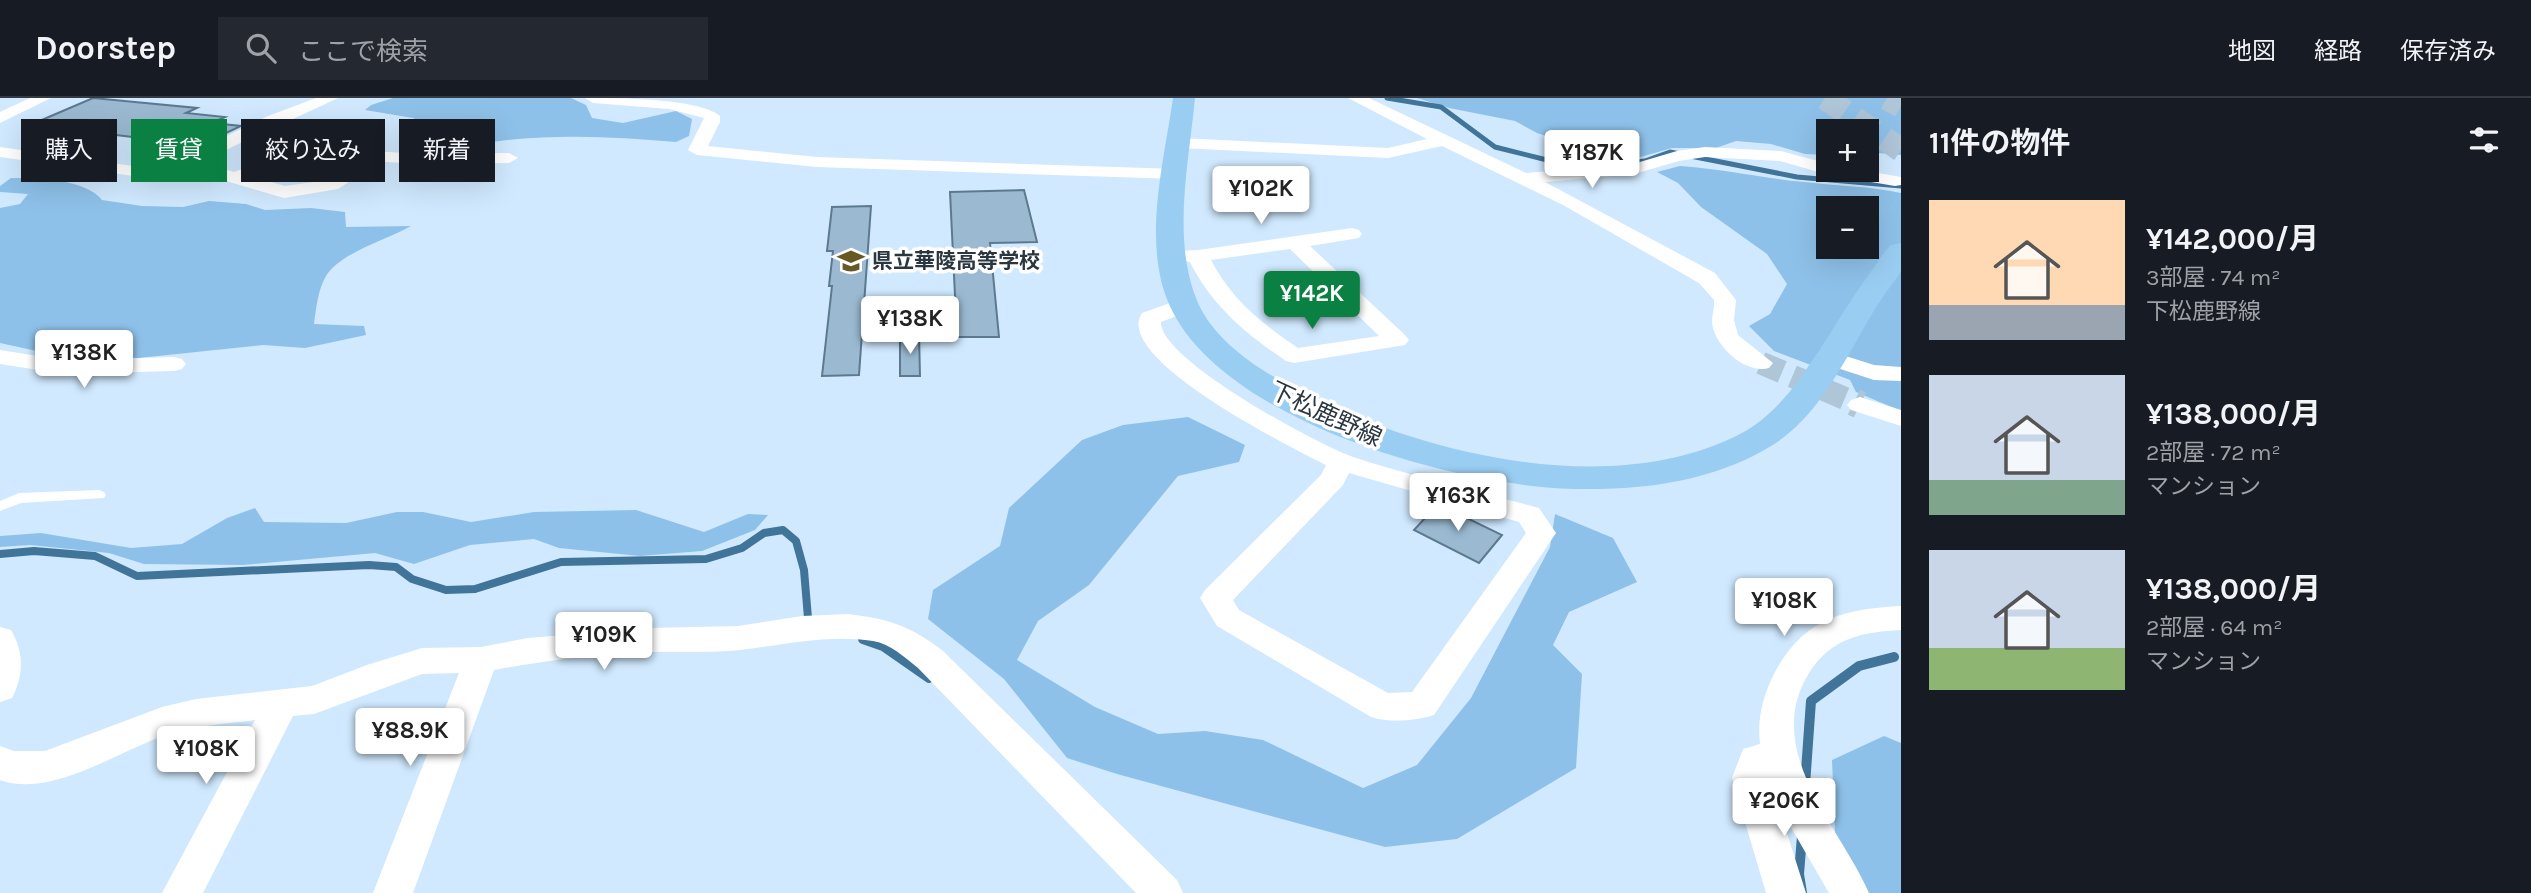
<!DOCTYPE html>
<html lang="ja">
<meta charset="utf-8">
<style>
body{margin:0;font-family:Karla,"Noto Sans JP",sans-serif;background:#242831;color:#f1f3f6;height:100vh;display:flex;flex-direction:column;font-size:26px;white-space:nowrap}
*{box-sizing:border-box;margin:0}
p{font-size:23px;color:#9ea1a6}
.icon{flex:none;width:38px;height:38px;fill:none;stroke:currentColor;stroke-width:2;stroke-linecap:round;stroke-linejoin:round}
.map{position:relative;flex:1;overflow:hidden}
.drawer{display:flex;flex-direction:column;background:#171b24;width:630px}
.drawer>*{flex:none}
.hud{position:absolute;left:21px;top:21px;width:665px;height:63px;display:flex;gap:14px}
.buttons{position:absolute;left:1816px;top:21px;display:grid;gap:14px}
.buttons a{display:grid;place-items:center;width:63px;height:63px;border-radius:0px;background:#171b24;box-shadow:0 7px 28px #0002;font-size:35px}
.price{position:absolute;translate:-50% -60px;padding:0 16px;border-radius:7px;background:#fff;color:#222;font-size:23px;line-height:46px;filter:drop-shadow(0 2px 4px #0008)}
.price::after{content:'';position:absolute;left:50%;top:42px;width:21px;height:16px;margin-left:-10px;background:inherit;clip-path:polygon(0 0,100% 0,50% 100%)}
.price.current{background:#0b8043;color:#fff}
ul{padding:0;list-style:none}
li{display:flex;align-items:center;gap:21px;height:175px;padding:0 28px}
li span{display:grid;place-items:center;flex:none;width:196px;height:140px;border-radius:0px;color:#555}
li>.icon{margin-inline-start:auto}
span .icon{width:84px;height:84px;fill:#fffc;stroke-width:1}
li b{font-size:30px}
h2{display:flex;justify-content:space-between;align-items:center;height:84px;padding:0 28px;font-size:30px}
.chip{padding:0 24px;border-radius:0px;background:#171b24;box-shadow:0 7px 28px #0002;font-size:24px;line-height:63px}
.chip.current{background:#0b8043;color:#fff}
header{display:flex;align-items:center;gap:42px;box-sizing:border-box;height:98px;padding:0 35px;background:#171b24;border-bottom:2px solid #363941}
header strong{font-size:33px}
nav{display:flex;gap:38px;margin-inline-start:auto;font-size:24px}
.search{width:490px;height:63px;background:#242831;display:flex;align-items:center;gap:18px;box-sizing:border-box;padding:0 24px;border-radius:0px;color:#9ea1a6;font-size:26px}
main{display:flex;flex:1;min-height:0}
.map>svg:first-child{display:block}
</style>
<header>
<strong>Doorstep</strong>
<div class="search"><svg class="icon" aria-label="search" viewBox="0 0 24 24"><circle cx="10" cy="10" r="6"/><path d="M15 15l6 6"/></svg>ここで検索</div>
<nav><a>地図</a><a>経路</a><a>保存済み</a></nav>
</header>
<main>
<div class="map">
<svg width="1901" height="795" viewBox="0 0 1901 795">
<rect width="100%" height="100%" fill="#d0e9fe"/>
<g fill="#8ec1e9" fill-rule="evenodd">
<path d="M393 0H571L586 7 592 20 623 25 676 13 692 21 689 38 676 44C620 39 564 36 508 42 484 44 463 51 438 50L430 42 431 29 413 20 365 12 371 7Z"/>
<path d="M1417 0H1901V57L1867 54V33H1829V57L1805 56 1771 46 1736 43 1716 50H1672L1637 60 1599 55 1537 35 1515 23 1449 10Z"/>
<path d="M1680 68C1722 71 1762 80 1804 84 1837 88 1869 88 1901 95V313L1856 294 1850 282 1774 253 1749 228 1770 216 1787 186 1767 156 1701 109 1678 85 1657 74ZM1829 110H1867V149H1829Z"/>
<path d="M11 80C36 80 86 81 102 102L142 108 183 109 209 103 246 106 265 112 311 110 345 114 346 129 411 128C387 142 341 154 326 178 318 191 316 211 314 226L364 228 366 237 305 250 263 247 139 260H69L0 245V110L20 106 28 96 0 94V88Z"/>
<path d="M1188 319 1245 347 1239 364 1178 378 1089 487 1038 523 1017 562 1095 609 1158 636 1205 633 1263 642 1363 690 1417 667 1471 600 1550 449 1555 416 1613 440 1637 484 1569 514 1553 547 1582 576 1576 670 1457 741 1385 749 1117 676 1067 660 1004 581 928 521 933 492 1000 448 1009 410 1082 342 1123 327Z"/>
<path d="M255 410 264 424 346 425 397 414H423L471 424 534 414 636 412 704 434 748 416 768 417 755 432 702 453 640 458 559 450 534 441 470 447 414 466 375 455 243 467 144 466 109 455 30 447 0 449V438L41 435 131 450 182 446 227 420Z"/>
<path d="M1884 638 1901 645V795H1862L1835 735 1832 662Z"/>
</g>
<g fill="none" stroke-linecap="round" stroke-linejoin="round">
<path stroke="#417499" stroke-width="5" d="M1387 0 1441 9 1495 49 1559 65H1627L1645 63 1670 54 1797 79 1901 88"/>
<path stroke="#417499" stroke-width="8" d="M0 456 34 453 95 458 137 478 369 467 396 469 412 481 446 492 475 491 561 464 706 461 742 450 764 435 783 432 796 443 804 472 808 520"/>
<g stroke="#417499" stroke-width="10">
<path d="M863 541 883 548 929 580"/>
<path d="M1805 687 1811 603 1859 568 1894 559"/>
<path d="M1802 738 1799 776 1802 795"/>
</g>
</g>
<g fill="#9bbad2" stroke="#5c7990" stroke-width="2">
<path d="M93 0 197 10 186 15 225 19 212 25 241 28 201 47 90 34 98 31 37 24Z"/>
<path d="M1024 92 1037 144 990 145 999 239H957L950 94Z"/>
<path d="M871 108 859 277 822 278 832 188H829L833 153H827L832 109Z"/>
<path d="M919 237 920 278H900V238Z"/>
<path d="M1438 406 1502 437 1479 465 1414 432Z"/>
</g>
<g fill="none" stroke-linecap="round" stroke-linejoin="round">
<path stroke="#afc5d8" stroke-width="23" stroke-dasharray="23 11" stroke-linecap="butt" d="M1761 265 1858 306"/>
<path stroke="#afc5d8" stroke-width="28" stroke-dasharray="28 14" stroke-linecap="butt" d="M1854 304 1860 307"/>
<g stroke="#afc5d8" stroke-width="24" stroke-dasharray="24 12" stroke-linecap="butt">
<path d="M1825 0 1901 52"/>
<path d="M1887 0 1901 8"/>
</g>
<path fill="#fff" fill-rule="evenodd" d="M99 392 104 394 106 397 104 400 21 405 0 413V403L19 395Z"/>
<g fill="#fff" fill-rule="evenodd">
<path d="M30 0H51L0 25V14Z"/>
<path d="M316 0H338L293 21 352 35 375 53 416 56 509 55 518 60 509 65 416 66 373 63 358 59 340 43 278 27 201 64 234 74 302 49 311 54 308 58 253 79 285 88 327 82 346 75 355 80 338 91 284 100 185 71 147 80 0 59V49L147 70 179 61 268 18Z"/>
<path d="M585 0C616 0 699 0 720 18V24L708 48 817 59 1177 71 1186 76 1177 81 817 69 697 57 688 52 704 20 669 11 593 5Z"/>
<path d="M1348 0H1369L1526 75 1633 66 1677 53 1705 49 1781 53 1829 66V72H1861L1901 79V87L1895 88 1829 77 1780 63 1705 59 1679 63 1634 76 1545 84 1715 175 1736 202 1734 222 1738 237 1773 265 1769 270C1747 276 1719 252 1713 230 1710 220 1715 212 1714 202L1699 185 1563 107 1442 48 1388 60 1180 50 1171 45 1180 40 1388 50 1427 41Z"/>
<path d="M1352 130 1359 132 1362 136 1359 140 1310 148 1405 237 1409 242 1405 247 1294 265 1286 263C1246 236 1212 208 1190 164L1175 161 1172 157 1175 153 1198 152ZM1290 151 1379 238 1298 250C1262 226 1231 201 1211 162Z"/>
<path d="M1184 200 1192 202 1195 207 1192 212 1161 224C1159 261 1318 347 1353 359 1414 379 1477 393 1539 410L1556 435 1434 617C1415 623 1390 625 1371 619L1217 528 1200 500 1205 492 1321 377 1326 367C1294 351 1111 260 1142 215ZM1349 375 1519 424 1526 435 1412 594 1388 595 1239 512 1233 502 1343 387Z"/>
<path d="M0 252 64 262 174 259 182 261 186 266 182 271 174 273 64 276 0 266Z"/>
<path d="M1830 253 1874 267 1901 269V283L1874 282 1822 265 1818 260 1822 255Z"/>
<path d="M1860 299 1901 312V328L1851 312 1847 307 1851 302Z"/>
<path d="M1901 508V532C1862 534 1831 540 1809 575 1761 653 1840 728 1869 795H1829L1789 726 1769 679 1806 795H1766L1732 680 1743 651 1760 646C1757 619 1763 598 1775 574 1804 520 1844 511 1901 508Z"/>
<path d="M848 516C889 521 908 527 942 552L1177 782 1183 795H1136L918 570C904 559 891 546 873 543 827 536 784 547 740 552 711 555 682 553 654 554 601 556 546 562 494 572L413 795H373L459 575 422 576 314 616 293 618 203 795H162L255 622C226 626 197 627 169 636 121 651 52 701 0 682V648L14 653H45L162 609 196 601 312 588 367 567 422 550 481 549 528 540 650 530 738 528 802 518Z"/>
<path d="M0 529 11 532C24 554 24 577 12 600L0 604Z"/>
</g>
<path fill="#9acdf2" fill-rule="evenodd" d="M1173 0H1195C1189 65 1171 142 1198 205 1218 249 1269 278 1310 298 1431 358 1614 401 1740 336 1765 323 1785 301 1801 279 1827 243 1848 204 1875 168 1879 162 1885 152 1891 147 1892 147 1900 145 1901 145 1901 153 1901 165 1901 173 1898 180 1889 189 1885 196 1874 211 1865 228 1856 244 1833 284 1808 328 1766 351 1711 383 1644 392 1581 391 1463 391 1220 324 1169 206 1142 144 1164 64 1173 0Z"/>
</g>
<defs>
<g id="school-bare" transform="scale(2.1)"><path d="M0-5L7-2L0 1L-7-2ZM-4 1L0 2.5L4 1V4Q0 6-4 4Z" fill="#675825" stroke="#fff" stroke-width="2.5" paint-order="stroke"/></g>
</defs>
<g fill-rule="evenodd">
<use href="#school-bare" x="851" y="163"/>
</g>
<g text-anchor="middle" stroke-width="7" stroke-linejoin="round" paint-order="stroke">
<g font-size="21" font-weight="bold" fill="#2a3640" stroke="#fff" text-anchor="start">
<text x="872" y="170">県立華陵高等学校</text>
</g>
<g font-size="24" fill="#2a3640" stroke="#fff">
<text transform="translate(1326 316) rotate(25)" y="8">下松鹿野線</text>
</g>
</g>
</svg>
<div class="buttons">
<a>+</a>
<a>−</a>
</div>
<b class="price" style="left:1592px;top:92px">¥187K</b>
<b class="price" style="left:1261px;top:128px">¥102K</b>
<b class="price current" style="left:1312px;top:233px">¥142K</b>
<b class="price" style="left:910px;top:258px">¥138K</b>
<b class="price" style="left:84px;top:292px">¥138K</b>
<b class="price" style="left:1458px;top:435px">¥163K</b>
<b class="price" style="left:1784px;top:540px">¥108K</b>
<b class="price" style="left:604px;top:574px">¥109K</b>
<b class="price" style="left:410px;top:670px">¥88.9K</b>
<b class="price" style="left:206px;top:688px">¥108K</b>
<b class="price" style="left:1784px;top:740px">¥206K</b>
<div class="hud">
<a class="chip">購入</a>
<a class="chip current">賃貸</a>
<a class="chip">絞り込み</a>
<a class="chip">新着</a>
</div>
</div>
<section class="drawer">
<h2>11件の物件<svg class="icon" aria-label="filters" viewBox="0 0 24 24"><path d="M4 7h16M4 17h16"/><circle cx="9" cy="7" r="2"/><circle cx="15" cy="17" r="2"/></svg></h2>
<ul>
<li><span style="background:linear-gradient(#ffd9b3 75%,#9aa5b1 0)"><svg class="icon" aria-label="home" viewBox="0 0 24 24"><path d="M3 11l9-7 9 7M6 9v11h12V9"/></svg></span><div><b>¥142,000/月</b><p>3部屋 · 74 m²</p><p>下松鹿野線</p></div></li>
<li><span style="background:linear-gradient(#c9d6e8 75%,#7fa58c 0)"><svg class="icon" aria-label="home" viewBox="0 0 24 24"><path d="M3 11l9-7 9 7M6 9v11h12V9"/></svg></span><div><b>¥138,000/月</b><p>2部屋 · 72 m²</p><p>マンション</p></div></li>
<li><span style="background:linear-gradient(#c9d6e8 70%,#8fb573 0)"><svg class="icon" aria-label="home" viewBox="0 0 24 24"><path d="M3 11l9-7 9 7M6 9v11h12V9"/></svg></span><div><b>¥138,000/月</b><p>2部屋 · 64 m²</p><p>マンション</p></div></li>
</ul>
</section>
</main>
